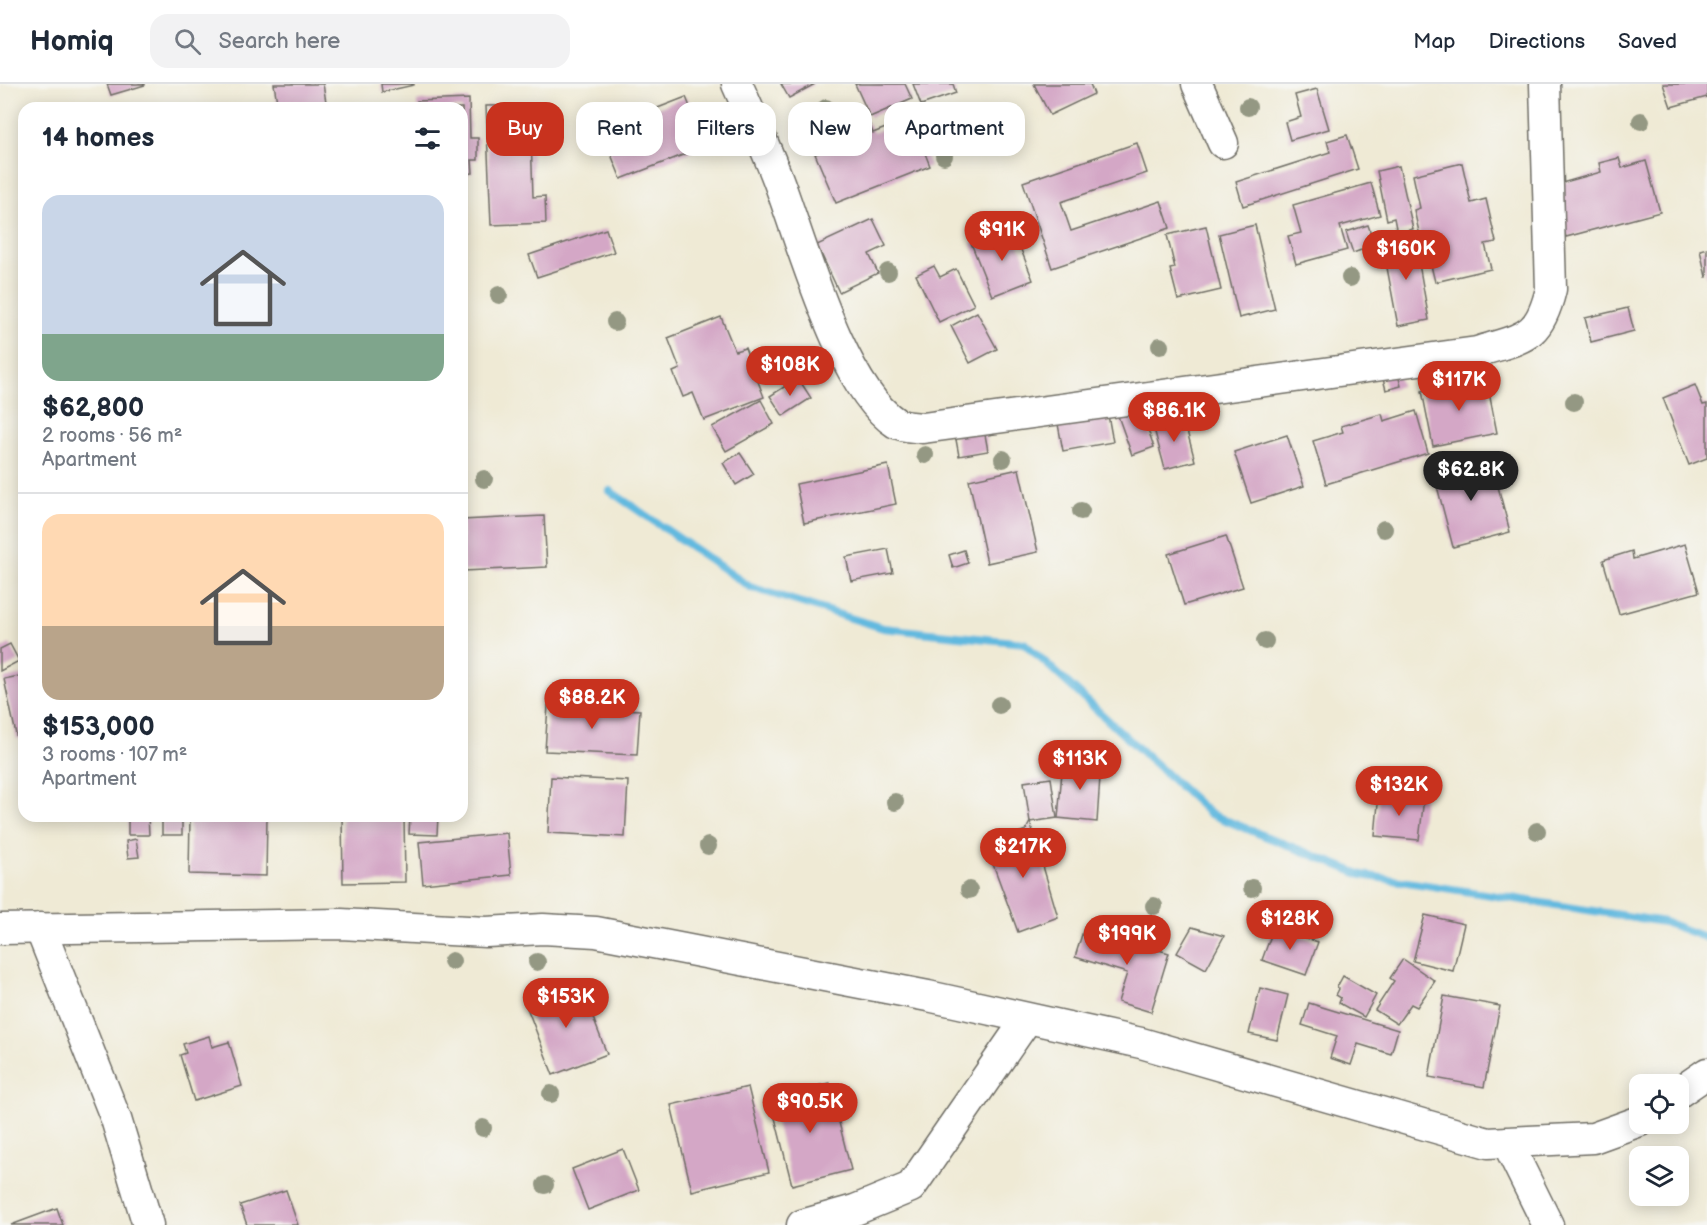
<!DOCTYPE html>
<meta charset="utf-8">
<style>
body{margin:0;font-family:"Balsamiq Sans",sans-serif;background:#f2f2f3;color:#1f2937;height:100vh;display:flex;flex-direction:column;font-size:22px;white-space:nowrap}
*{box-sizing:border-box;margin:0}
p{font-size:20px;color:#747a83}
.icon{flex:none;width:33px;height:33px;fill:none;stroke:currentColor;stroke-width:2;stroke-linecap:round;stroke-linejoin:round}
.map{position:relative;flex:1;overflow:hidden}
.details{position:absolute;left:18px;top:18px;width:450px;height:720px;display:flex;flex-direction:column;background:#fff;border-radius:18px;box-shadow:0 3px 15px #0003}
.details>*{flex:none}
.hud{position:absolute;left:486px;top:18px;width:570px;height:54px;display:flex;gap:12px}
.buttons{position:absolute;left:1629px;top:990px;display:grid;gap:12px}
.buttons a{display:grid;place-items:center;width:60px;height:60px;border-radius:12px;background:#fff;box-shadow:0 3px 15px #0003;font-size:30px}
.price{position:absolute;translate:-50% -51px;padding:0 14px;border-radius:21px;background:#c8321e;color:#fff;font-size:20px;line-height:39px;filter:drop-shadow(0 2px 3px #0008)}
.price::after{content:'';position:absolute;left:50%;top:36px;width:18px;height:14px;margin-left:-9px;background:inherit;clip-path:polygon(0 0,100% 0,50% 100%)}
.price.current{background:#222;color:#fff}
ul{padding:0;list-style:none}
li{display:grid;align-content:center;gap:12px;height:318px;padding:0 24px}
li+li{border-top:2px solid #e0e1e3}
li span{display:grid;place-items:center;height:186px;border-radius:18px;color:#555}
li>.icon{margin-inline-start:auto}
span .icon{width:108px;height:108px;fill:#fffc;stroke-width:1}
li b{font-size:26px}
h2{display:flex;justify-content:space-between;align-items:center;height:72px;padding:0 24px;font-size:26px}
.chip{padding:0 21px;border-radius:18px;background:#fff;box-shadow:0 3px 15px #0003;font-size:21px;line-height:54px}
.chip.current{background:#c8321e;color:#fff}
header{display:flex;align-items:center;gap:36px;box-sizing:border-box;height:84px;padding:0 30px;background:#fff;border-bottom:2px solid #e0e1e3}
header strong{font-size:28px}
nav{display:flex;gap:33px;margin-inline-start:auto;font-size:21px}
.search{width:420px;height:54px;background:#f2f2f3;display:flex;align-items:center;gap:15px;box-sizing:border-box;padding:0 21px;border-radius:18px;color:#747a83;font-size:22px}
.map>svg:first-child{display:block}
</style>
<header>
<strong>Homiq</strong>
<div class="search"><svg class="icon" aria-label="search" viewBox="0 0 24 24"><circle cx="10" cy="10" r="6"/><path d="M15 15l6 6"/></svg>Search here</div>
<nav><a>Map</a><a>Directions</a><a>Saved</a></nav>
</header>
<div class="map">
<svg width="1707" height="1141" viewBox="0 0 1707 1141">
<rect width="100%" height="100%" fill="#f6f6f2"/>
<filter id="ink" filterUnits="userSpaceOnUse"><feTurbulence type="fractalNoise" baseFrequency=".0167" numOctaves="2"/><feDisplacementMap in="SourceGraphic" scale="12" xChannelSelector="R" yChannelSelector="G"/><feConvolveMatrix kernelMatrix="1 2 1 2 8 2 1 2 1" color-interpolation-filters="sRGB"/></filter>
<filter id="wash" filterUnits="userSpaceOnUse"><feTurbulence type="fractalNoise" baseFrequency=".008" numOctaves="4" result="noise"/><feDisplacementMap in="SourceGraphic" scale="24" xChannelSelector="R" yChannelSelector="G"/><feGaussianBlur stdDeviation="1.35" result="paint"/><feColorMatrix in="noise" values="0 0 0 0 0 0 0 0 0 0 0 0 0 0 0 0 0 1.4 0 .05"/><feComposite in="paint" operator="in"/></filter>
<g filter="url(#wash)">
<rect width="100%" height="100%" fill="#efead5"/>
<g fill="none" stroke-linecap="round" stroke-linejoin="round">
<path stroke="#62b9df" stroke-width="8" d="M610 407 750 503 883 544 1024 559 1210 730 1362 791 1664 838 1707 854"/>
</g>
<g id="blocks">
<g fill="#d4a7c6">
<path d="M107 0H145V1L111 11Z"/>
<path d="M274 0H323L327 24H278Z"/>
<path d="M381 0H414V1L382 8Z"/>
<path d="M781 0H815L789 14Z"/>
<path d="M855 0H905L912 15 870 33Z"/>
<path d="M913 0H953L956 9 921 21Z"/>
<path d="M1034 0H1090L1094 10 1050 31Z"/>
<path d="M1663 0H1707V13L1671 23Z"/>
<path d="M1317 5 1329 45 1290 56 1285 38 1301 33 1295 11Z"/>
<path d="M686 13 706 62 621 95 601 46Z"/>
<path d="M469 15 470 54H478V76H472L473 89 462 90V24H417V17Z"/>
<path d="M530 21 533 113 545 112 546 139 491 141 486 22Z"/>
<path d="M911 34 930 82 836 119 815 70 849 56 846 49 869 39 873 49Z"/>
<path d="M1347 51 1358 85 1243 122 1236 98 1330 68 1327 57Z"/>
<path d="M1137 59 1147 89 1061 118 1071 147 1161 117 1170 144 1052 184 1023 98Z"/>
<path d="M1619 74 1622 84 1646 77 1660 128 1566 153 1551 102 1601 88 1599 79Z"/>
<path d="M1462 79 1471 119 1486 115 1496 158 1485 160 1491 185 1435 198 1429 173 1425 174 1414 126 1420 124 1413 91Z"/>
<path d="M1399 82 1413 145 1397 149 1394 134 1387 136 1377 87Z"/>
<path d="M1371 99 1380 131 1340 142 1347 166 1296 180 1288 152 1301 149 1293 121Z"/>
<path d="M873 135 886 162 869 170 878 189 839 208 817 161Z"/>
<path d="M1255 141 1275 225 1239 234 1219 150Z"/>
<path d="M1368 141 1375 161 1353 169 1346 148Z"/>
<path d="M1206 142 1221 206 1178 216 1170 185 1175 184 1167 151Z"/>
<path d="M1012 143 1033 196 992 212 971 159Z"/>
<path d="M606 145 614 168 537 193 529 171Z"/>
<path d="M1414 152 1429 236 1398 242 1382 157Z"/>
<path d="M1707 164V193H1706L1700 166Z"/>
<path d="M934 182 940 193 956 185 974 221 939 238 916 191Z"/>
<path d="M1628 224 1634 247 1591 258 1585 234Z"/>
<path d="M977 228 997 265 970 279 951 242Z"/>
<path d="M721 233 735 267 745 264 764 313 704 336 693 309 683 313 673 288 680 285 668 254Z"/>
<path d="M1396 283 1401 302 1386 306 1381 287Z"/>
<path d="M1468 293 1470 301 1487 298 1497 349 1433 362 1422 307 1443 302V298Z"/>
<path d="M798 294 811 314 783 332 770 312Z"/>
<path d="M1695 301 1703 321 1707 320V374L1689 381 1663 314Z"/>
<path d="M761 316 774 340 726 367 712 343Z"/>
<path d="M1141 325 1154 363 1132 371 1118 332Z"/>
<path d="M1416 327 1428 369 1326 400 1313 357 1343 348 1341 342 1382 330 1384 337Z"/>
<path d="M1108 331 1113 358 1063 367 1057 335Z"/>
<path d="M1183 332 1195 377 1165 385 1153 341Z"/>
<path d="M984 345 988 367 959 372 955 350Z"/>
<path d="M1287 351 1304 402 1251 419 1234 368Z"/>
<path d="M740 369 754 390 736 401 723 379Z"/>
<path d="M1490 372 1510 448 1453 463 1433 387Z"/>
<path d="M888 381 896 420 804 439 796 400Z"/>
<path d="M1019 385 1038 468 987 479 969 396Z"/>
<path d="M544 432 547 483 463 487 462 436Z"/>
<path d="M1226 452 1243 503 1184 521 1168 470Z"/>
<path d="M1685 460 1699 508 1619 530 1603 476 1632 467 1633 475Z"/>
<path d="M888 465 893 489 851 497 846 473Z"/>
<path d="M964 466 968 479 953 484 949 471Z"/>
<path d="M10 560 19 577 0 587V565Z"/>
<path d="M24 591V653L17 655 4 595Z"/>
<path d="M548 621 640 626 637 671 545 667Z"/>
<path d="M1063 676 1101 678 1097 738 1058 734Z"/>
<path d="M551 693 628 697 625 753 548 749Z"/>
<path d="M1051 694 1057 734 1030 738 1024 698Z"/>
<path d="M1379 709 1424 714 1419 756 1375 752Z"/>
<path d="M128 732H148L149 751H128Z"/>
<rect x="162" y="732" width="20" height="19"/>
<path d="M190 732H267L266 792 189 790Z"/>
<path d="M342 732H404L405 798 343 799Z"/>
<path d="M410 732H438L437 751 409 750Z"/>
<path d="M1030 738 1058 833 1018 848 986 761 1026 746Z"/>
<path d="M507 749 511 791 423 800 419 758Z"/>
<path d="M136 755 139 773 128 774 126 757Z"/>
<path d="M1425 831 1464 840 1453 887 1413 877Z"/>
<path d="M1192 843 1224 852 1206 885 1177 869Z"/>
<path d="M1274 843 1318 858 1306 891 1262 876Z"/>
<path d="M1084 844 1169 869 1151 928 1118 918 1127 889 1075 873Z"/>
<path d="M1403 875 1435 897 1417 923 1411 920 1397 940 1375 926 1394 897 1390 894Z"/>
<path d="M1343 892 1376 911 1364 933 1339 919 1341 914 1336 911 1339 905 1337 903Z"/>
<path d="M580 900 607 970 553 991 526 921Z"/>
<path d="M1260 904 1288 911 1277 956 1249 950Z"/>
<path d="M1444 912 1500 922 1484 1003 1429 993Z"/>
<path d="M1309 919 1398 946 1391 970 1358 960 1351 981 1330 974 1337 952 1302 941Z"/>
<path d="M209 952 212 963 229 958 242 1002 194 1017 180 971 186 969 183 960Z"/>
<path d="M829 999 851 1086 792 1101 770 1014Z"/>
<path d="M748 1003 769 1088 692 1107 671 1021Z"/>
<path d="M623 1065 639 1106 588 1126 572 1085Z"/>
<path d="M286 1106 298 1141H247L240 1121Z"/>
<path d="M57 1124 63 1141H11Z"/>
</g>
</g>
</g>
<g filter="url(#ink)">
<use href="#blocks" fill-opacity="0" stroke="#706e66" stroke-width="1.5"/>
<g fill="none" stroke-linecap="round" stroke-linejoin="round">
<g stroke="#706e66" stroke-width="33">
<g id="street">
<path d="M737 0C751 31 765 62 777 93 801 155 840 303 896 339 903 343 916 343 923 344L1477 268C1523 253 1539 256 1551 205L1545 0"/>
<path d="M1197 0 1223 59"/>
<path d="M40 844 116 1035 148 1141"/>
<path d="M0 845 341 840 486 848 543 845 596 848 928 912 1141 959 1488 1059 1593 1054 1640 1037"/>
<path d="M1678 1009 1707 989"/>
<path d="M1508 1060 1548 1141"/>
<path d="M802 1141 855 1126 911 1103 1027 935"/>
</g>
</g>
<use href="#street" stroke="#fff" stroke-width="30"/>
</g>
<g fill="#949883">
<circle cx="1248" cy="23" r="9"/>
<circle cx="826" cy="24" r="9"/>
<circle cx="1641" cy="37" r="9"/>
<circle cx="944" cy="72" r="9"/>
<circle cx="888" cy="188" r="9"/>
<circle cx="1350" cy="194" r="9"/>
<circle cx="499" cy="211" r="9"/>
<circle cx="615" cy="238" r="9"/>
<circle cx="1160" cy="262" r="9"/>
<circle cx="1574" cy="318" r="9"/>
<circle cx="925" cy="371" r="9"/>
<circle cx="1003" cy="375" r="9"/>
<circle cx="484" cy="395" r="9"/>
<circle cx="1081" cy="427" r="9"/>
<circle cx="1384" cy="445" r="9"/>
<circle cx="1265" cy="557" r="9"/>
<circle cx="999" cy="621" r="9"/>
<circle cx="895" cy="718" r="9"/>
<circle cx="1537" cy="747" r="9"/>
<circle cx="708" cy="762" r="9"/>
<circle cx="1252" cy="804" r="9"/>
<circle cx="969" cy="806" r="9"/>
<circle cx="1154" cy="822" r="9"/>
<circle cx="452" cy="877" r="9"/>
<circle cx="537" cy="878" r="9"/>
<circle cx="551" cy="1010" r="9"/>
<circle cx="483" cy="1044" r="9"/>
<circle cx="545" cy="1101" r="9"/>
</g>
</g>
</svg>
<div class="buttons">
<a><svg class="icon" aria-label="locate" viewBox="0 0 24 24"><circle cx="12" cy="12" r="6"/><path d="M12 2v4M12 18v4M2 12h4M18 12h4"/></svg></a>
<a><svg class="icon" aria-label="layers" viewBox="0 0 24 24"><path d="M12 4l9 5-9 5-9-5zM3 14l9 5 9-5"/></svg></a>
</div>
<b class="price" style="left:1002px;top:178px">$91K</b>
<b class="price" style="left:1406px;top:197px">$160K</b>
<b class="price" style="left:790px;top:313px">$108K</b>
<b class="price" style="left:1459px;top:328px">$117K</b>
<b class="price" style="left:1174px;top:359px">$86.1K</b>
<b class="price current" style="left:1471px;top:418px">$62.8K</b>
<b class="price" style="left:592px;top:646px">$88.2K</b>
<b class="price" style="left:1080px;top:707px">$113K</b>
<b class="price" style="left:1399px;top:733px">$132K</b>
<b class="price" style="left:1023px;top:795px">$217K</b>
<b class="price" style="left:1290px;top:867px">$128K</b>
<b class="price" style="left:1127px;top:882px">$199K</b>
<b class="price" style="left:566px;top:945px">$153K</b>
<b class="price" style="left:810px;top:1050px">$90.5K</b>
<div class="hud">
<a class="chip current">Buy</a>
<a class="chip">Rent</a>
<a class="chip">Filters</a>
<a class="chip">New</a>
<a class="chip">Apartment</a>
</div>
<section class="details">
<h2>14 homes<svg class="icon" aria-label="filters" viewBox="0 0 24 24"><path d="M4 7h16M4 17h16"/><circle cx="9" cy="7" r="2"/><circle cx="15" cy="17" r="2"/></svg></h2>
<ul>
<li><span style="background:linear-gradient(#c9d6e8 75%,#7fa58c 0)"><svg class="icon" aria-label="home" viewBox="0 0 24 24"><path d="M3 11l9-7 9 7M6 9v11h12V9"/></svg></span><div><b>$62,800</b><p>2 rooms · 56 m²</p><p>Apartment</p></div></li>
<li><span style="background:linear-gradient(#ffd9b3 60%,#b9a48a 0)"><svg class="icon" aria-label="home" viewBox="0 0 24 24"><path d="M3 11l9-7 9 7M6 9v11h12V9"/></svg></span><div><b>$153,000</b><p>3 rooms · 107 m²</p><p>Apartment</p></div></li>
</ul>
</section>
</div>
